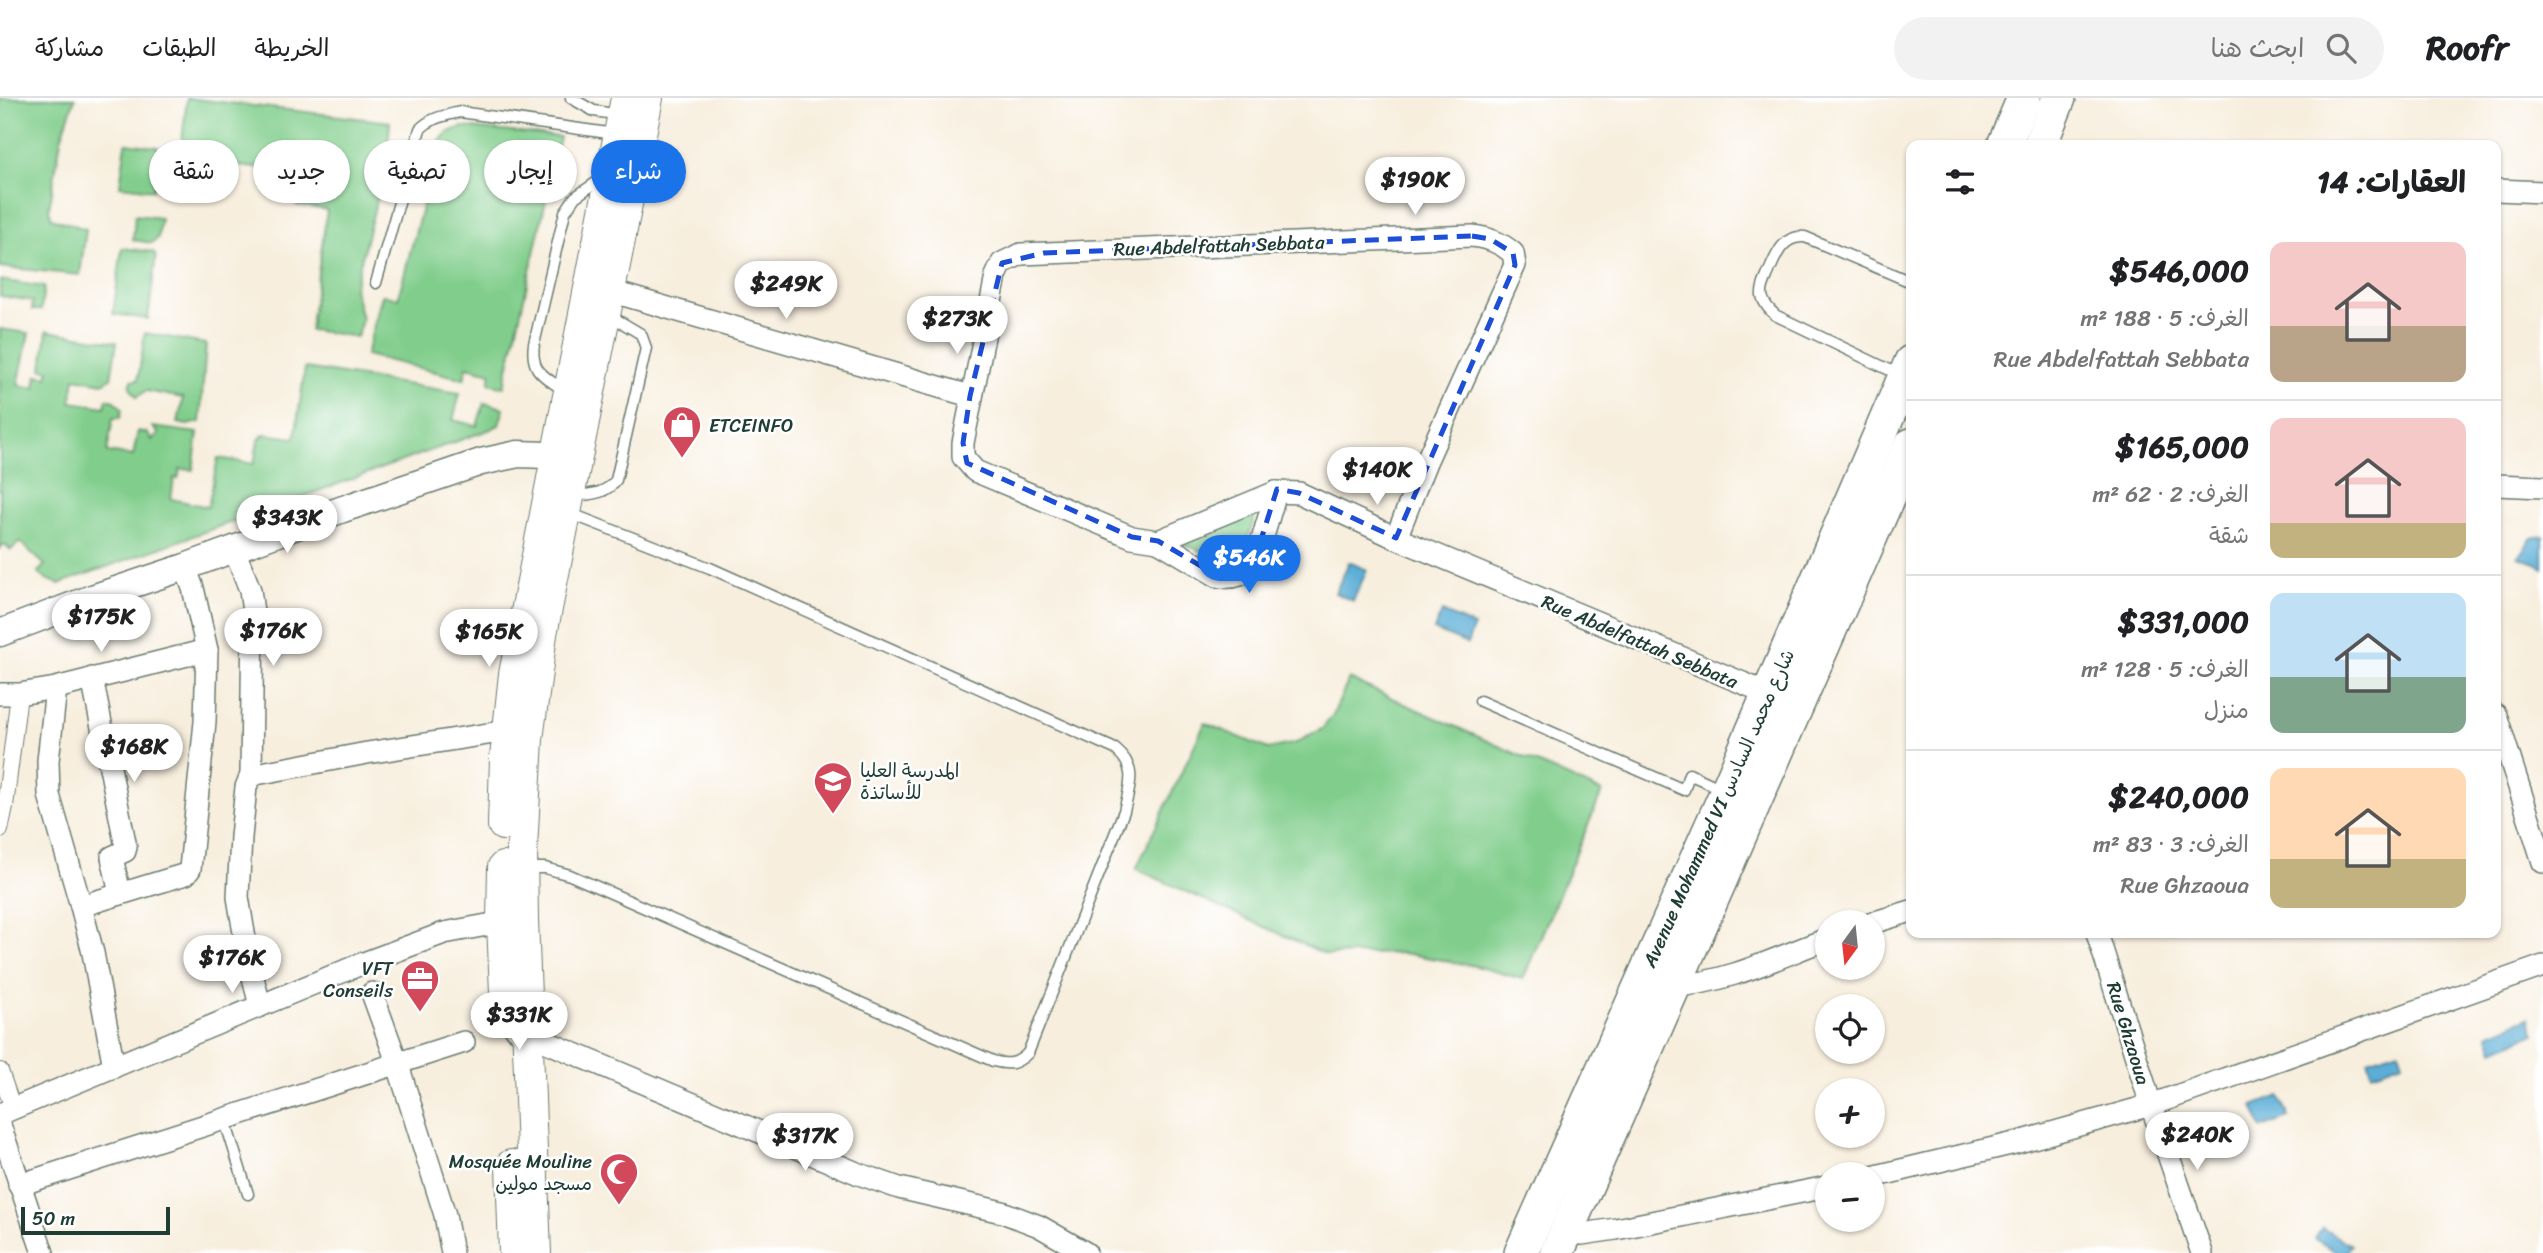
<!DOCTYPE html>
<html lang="ar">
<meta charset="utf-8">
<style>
body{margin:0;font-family:Sriracha,"Playpen Sans Arabic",sans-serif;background:#f2f2f2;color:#202124;direction:rtl;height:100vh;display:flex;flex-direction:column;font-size:26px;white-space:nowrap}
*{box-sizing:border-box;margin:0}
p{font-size:23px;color:#757577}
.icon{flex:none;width:38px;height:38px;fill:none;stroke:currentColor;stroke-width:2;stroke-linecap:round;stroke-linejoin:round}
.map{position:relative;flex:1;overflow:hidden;direction:ltr}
.drawer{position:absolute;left:1906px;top:42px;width:595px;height:798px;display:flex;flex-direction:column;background:#fff;border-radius:14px;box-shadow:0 2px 5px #0004;direction:rtl}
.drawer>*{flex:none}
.guide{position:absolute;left:21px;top:42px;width:665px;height:63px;direction:rtl;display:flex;gap:14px}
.needle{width:46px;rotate:195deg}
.controls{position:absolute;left:1815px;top:812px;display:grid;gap:14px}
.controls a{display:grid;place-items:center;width:70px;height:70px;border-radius:50%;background:#fff;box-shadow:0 2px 5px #0004;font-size:35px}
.scale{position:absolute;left:21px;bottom:18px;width:149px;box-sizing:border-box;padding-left:7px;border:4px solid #1f3d34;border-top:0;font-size:19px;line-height:24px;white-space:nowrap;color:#1f3d34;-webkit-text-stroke:5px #fff;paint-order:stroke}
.price{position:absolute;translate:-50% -60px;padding:0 16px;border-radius:24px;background:#fff;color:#222;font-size:23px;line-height:46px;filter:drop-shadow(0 2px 4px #0008)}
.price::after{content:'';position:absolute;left:50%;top:42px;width:21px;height:16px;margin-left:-10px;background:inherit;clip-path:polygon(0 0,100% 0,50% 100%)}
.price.active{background:#1a73e8;color:#fff}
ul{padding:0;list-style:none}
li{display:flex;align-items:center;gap:21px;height:175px;padding:0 35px}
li+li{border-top:2px solid #e0e0e0}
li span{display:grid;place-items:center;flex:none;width:196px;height:140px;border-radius:14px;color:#555}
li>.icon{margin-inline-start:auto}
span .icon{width:84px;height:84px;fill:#fffc;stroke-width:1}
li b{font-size:30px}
h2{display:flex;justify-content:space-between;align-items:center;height:84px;padding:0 35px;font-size:30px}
.tag{padding:0 24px;border-radius:32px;background:#fff;box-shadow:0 2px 5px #0004;font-size:24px;line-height:63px}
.tag.active{background:#1a73e8;color:#fff}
header{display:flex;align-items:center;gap:42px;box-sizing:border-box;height:98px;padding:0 35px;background:#fff;border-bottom:2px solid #e0e0e0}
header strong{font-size:33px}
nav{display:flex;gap:38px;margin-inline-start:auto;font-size:24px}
.search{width:490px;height:63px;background:#f2f2f2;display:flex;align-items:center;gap:18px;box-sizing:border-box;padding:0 24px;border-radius:38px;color:#757577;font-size:26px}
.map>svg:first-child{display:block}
</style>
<header>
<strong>Roofr</strong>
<div class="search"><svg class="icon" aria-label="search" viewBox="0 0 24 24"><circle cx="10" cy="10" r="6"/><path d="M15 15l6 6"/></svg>ابحث هنا</div>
<nav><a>الخريطة</a><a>الطبقات</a><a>مشاركة</a></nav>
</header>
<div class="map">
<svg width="2543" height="1155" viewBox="0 0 2543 1155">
<rect width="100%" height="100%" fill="#fff"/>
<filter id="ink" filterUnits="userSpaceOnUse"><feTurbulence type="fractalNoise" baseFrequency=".0143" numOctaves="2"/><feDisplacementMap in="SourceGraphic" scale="14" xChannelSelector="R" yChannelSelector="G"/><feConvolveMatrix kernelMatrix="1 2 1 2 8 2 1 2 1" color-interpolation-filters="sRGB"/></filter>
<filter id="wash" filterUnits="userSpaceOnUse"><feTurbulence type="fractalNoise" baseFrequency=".00686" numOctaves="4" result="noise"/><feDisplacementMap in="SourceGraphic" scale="28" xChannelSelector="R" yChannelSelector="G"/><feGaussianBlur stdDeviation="1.57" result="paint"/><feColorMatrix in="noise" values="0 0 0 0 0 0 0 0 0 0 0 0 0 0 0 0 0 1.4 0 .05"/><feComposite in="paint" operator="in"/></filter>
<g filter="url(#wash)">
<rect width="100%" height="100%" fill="#f7eedd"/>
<g fill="#81ce8c" stroke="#508660" stroke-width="2">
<path d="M0 0H75L61 41 49 110 51 120 86 131 80 177 0 169Z"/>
<path d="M187 0 390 24 387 61 354 190 362 221 357 239 310 232 327 112 296 107 298 75 180 61Z"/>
<path d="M462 29 560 39 504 289 489 285 491 275 467 269 464 281 366 257 382 197 398 200 440 42 448 34Z"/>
<path d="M126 45 158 49 153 92 120 88Z"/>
<path d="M135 117 161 120 158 140 152 145 133 142Z"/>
<path d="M122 150 153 154 156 158 148 221 113 216Z"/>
<path d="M0 182 44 189 41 212H32L33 203 0 198Z"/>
<path d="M0 231 29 235 18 287 35 290 37 277 47 279 49 272 42 271 47 233 117 244 111 280 103 285 75 280 71 304 105 309 107 301 115 303 122 311 120 320H113L107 354 133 358 138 333 147 335 152 342 159 336 153 329 198 335 193 372 180 371 178 381 174 380 171 401 208 409 218 360 254 366 258 343 264 336 295 340 305 270 460 295 453 322 477 328 484 305 504 310 499 327 491 331 59 486 46 481 38 474 45 467 20 444 11 452 4 446 0 450Z"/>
<path d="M145 235 206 246 200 324 187 327 178 325 183 300 146 293 137 299 130 289 132 282H138Z"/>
<path d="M1258 410 1238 469 1179 444Z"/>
<path d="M1349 581 1602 694 1523 881 1475 868 1403 855 1327 857 1136 771 1205 625 1268 651 1296 645 1322 631 1333 617Z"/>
</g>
<g fill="#5caed7" stroke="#3e7686" stroke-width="2">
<path d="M2543 438V470L2536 465 2518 459 2532 440Z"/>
<path d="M1349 464 1367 472 1353 503 1335 495Z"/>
<path d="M1442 514 1474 528 1467 546 1434 532Z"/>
<path d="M2529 919 2535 935 2494 952 2488 936Z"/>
<path d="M2399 952 2403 964 2372 975 2368 962Z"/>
<path d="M2280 998 2289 1020 2262 1030 2253 1008Z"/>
<path d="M2322 1130 2351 1147 2346 1155H2338L2315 1141Z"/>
</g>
</g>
<g filter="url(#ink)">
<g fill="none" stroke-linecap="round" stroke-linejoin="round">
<g stroke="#6b7b6f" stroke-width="13">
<g id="service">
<path d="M571 0 594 13 621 17"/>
<path d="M376 185 420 31C432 19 444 18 460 14L615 36"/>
<path d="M1900 277 1775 217C1769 211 1764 206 1762 198 1761 190 1765 183 1768 176 1776 158 1782 137 1805 139L1911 184"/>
<path d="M566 294C545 278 530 275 534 246L565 114 575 99 607 77"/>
<path d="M573 398C590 396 605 397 616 382L646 250 641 236 609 217"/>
<path d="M1480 603 1684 692 1689 676 1724 692"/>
<path d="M526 770H545L570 777 993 963C1009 967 1016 967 1028 955L1124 713C1130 688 1138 669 1115 651L710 470 569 415"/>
<path d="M224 1020 248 1096"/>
</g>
</g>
<g stroke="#6b7b6f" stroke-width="18">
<g id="pedestrian">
<path d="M0 732 5 708 19 596"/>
<path d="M0 973 13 1011"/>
</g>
</g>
<g stroke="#6b7b6f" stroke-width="24">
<g id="minor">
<path d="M2496 92 2543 94"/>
<path d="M596 189 970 298"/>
<path d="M2496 387 2543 389"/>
<path d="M1396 440 1426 364 1515 167 1513 155C1500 144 1488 140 1472 138L1021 156 1002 165 996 178 963 345V359L975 373 1132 439 1158 443 1276 394 1299 395 1396 440 1769 596"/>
<path d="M1158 443 1217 478C1233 482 1247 477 1256 463L1276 394"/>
<path d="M234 451 250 492 253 514 251 677"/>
<path d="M92 580 126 749 125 753 112 759 120 796"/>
<path d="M56 590 48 663 49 697 81 808"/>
<path d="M0 596H19L56 590 207 552"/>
<path d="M2496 617 2543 764"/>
<path d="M1872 825 1911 813"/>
<path d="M2097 835 2151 1007 2202 1155"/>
<path d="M1674 888C1727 885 1778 859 1827 841"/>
<path d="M372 895 397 964 445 1117 452 1155"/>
<path d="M260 908 248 859 238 799 241 739 246 689 251 677 367 655 507 633"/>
<path d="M516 931 859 1076 899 1090 1002 1114 1039 1128 1086 1155"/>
<path d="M114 969 93 855 81 808 186 776 190 771 205 624 207 552 193 490 185 469"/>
<path d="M0 1016 361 866 444 835 514 822"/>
<path d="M0 1027 43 1155"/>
<path d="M1872 1079 2019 1044 2151 1007 2543 868"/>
<path d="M19 1087 464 944"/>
<path d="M1567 1134 1582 1136 1616 1131 1827 1089"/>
</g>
</g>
<g stroke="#6b7b6f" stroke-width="29">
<path id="tertiary" d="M0 535 92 500 185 469 343 411 481 364 518 356 547 357 576 362"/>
</g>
<g stroke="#6b7b6f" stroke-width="32">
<g id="secondary">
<path d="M503 727 505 660 514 576 626 0"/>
<path d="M503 769 502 824 506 919"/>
<path d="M511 1067 514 1155"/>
<path d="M536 1155 523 821 522 751 528 641 542 536 648 0"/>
</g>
</g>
<g stroke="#6b7b6f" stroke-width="36">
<g id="primary">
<path d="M2004 47 2024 0"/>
<path d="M2040 47 2059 0"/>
<path d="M1521 1155 1727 693 1911 264"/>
<path d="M1557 1155 1911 347"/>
</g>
</g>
<use href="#service" stroke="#fff" stroke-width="10"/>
<use href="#pedestrian" stroke="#fff" stroke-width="16"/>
<use href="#minor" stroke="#fff" stroke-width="21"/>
<use href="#tertiary" stroke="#fff" stroke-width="26"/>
<use href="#secondary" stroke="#fff" stroke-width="30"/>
<use href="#primary" stroke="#fff" stroke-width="33"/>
</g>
</g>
<path fill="none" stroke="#1d4ed8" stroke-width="5" stroke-dasharray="14 9" stroke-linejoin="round" d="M1472 138 1490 141 1513 155 1515 167 1396 440 1299 395 1277 391 1252 470 1232 480 1211 474 1158 443 1132 439 967 365 963 345 970 298 1002 165 1044 155Z"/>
<defs>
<g id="shop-pin" transform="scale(2.0125)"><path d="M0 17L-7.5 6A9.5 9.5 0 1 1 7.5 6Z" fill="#d1495b" stroke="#fff"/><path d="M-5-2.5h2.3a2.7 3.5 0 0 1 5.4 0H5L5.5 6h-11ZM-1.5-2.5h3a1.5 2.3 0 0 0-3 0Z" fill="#fff"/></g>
<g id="university-pin" transform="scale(2.0125)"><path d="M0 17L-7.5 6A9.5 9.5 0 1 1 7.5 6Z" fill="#d1495b" stroke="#fff"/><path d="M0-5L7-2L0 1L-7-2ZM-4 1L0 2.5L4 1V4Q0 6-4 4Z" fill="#fff"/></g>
<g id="office-pin" transform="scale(2.0125)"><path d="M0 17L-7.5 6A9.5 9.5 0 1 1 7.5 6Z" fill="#d1495b" stroke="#fff"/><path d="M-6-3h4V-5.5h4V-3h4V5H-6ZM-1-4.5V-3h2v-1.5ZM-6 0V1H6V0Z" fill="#fff"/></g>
<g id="mosque-pin" transform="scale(2.0125)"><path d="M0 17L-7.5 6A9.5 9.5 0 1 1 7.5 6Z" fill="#d1495b" stroke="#fff"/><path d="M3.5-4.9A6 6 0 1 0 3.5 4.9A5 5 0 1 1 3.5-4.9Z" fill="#fff"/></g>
</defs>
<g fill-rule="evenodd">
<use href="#shop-pin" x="682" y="327"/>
<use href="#university-pin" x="833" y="683"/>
<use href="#office-pin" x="420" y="881"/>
<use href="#mosque-pin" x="619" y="1074"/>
</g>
<g text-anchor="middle" stroke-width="5" stroke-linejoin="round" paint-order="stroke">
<g font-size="19" fill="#1f3d34" stroke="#fff">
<text transform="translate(1219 147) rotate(-2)" y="7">Rue Abdelfattah Sebbata</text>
<text transform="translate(1640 543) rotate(23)" y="7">Rue Abdelfattah Sebbata</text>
<text transform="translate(1718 710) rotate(-66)" y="7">Avenue Mohammed VI شارع محمد السادس</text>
<text transform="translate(2129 935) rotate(73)" y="7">Rue Ghzaoua</text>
</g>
<g font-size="19" fill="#1f3d34" stroke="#fff" text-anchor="start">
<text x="709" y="334">ETCEINFO</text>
<text x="860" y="679">المدرسة العليا<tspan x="860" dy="22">للأساتذة</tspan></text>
<text x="393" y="877" text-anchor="end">VFT<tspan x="393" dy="22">Conseils</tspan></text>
<text x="592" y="1070" text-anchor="end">Mosquée Mouline<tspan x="592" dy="22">مسجد مولين</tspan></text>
</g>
</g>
</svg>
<div class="controls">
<a><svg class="needle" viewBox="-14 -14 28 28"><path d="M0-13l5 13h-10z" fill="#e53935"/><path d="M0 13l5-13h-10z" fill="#757577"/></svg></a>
<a><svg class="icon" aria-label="locate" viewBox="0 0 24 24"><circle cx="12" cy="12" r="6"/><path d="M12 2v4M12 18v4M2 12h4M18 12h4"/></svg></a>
<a>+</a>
<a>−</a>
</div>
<div class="scale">50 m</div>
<b class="price" style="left:1415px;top:119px">$190K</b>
<b class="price" style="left:786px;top:223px">$249K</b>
<b class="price" style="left:957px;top:258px">$273K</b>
<b class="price" style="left:1377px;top:409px">$140K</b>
<b class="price" style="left:287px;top:457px">$343K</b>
<b class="price active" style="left:1249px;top:497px">$546K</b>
<b class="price" style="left:101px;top:556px">$175K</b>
<b class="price" style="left:273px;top:570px">$176K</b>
<b class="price" style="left:489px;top:571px">$165K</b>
<b class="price" style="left:134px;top:686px">$168K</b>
<b class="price" style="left:232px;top:897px">$176K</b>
<b class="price" style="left:519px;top:954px">$331K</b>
<b class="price" style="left:2197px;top:1074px">$240K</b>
<b class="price" style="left:805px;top:1075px">$317K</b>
<div class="guide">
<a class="tag active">شراء</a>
<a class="tag">إيجار</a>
<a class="tag">تصفية</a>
<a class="tag">جديد</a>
<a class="tag">شقة</a>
</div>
<section class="drawer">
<h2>العقارات: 14<svg class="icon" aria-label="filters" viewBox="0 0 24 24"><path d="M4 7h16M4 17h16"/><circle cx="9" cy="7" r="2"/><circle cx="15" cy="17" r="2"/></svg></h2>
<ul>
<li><span style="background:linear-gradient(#f6c9c9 60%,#b9a48a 0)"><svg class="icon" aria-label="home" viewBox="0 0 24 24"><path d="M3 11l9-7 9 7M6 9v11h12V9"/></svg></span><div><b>$546,000</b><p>الغرف: 5 · 188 m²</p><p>Rue Abdelfattah Sebbata</p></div></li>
<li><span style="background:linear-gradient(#f6c9c9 75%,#c2b280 0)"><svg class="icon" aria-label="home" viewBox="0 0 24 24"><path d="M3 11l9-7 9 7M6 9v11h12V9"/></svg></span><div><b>$165,000</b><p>الغرف: 2 · 62 m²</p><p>شقة</p></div></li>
<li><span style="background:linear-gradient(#bfe0f5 60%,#7fa58c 0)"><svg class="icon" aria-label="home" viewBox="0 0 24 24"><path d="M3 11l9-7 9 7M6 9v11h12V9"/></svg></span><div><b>$331,000</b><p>الغرف: 5 · 128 m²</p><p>منزل</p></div></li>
<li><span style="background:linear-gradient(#ffd9b3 65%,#c2b280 0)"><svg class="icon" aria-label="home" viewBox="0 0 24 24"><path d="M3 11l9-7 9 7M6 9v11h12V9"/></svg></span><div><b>$240,000</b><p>الغرف: 3 · 83 m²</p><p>Rue Ghzaoua</p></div></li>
</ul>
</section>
</div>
